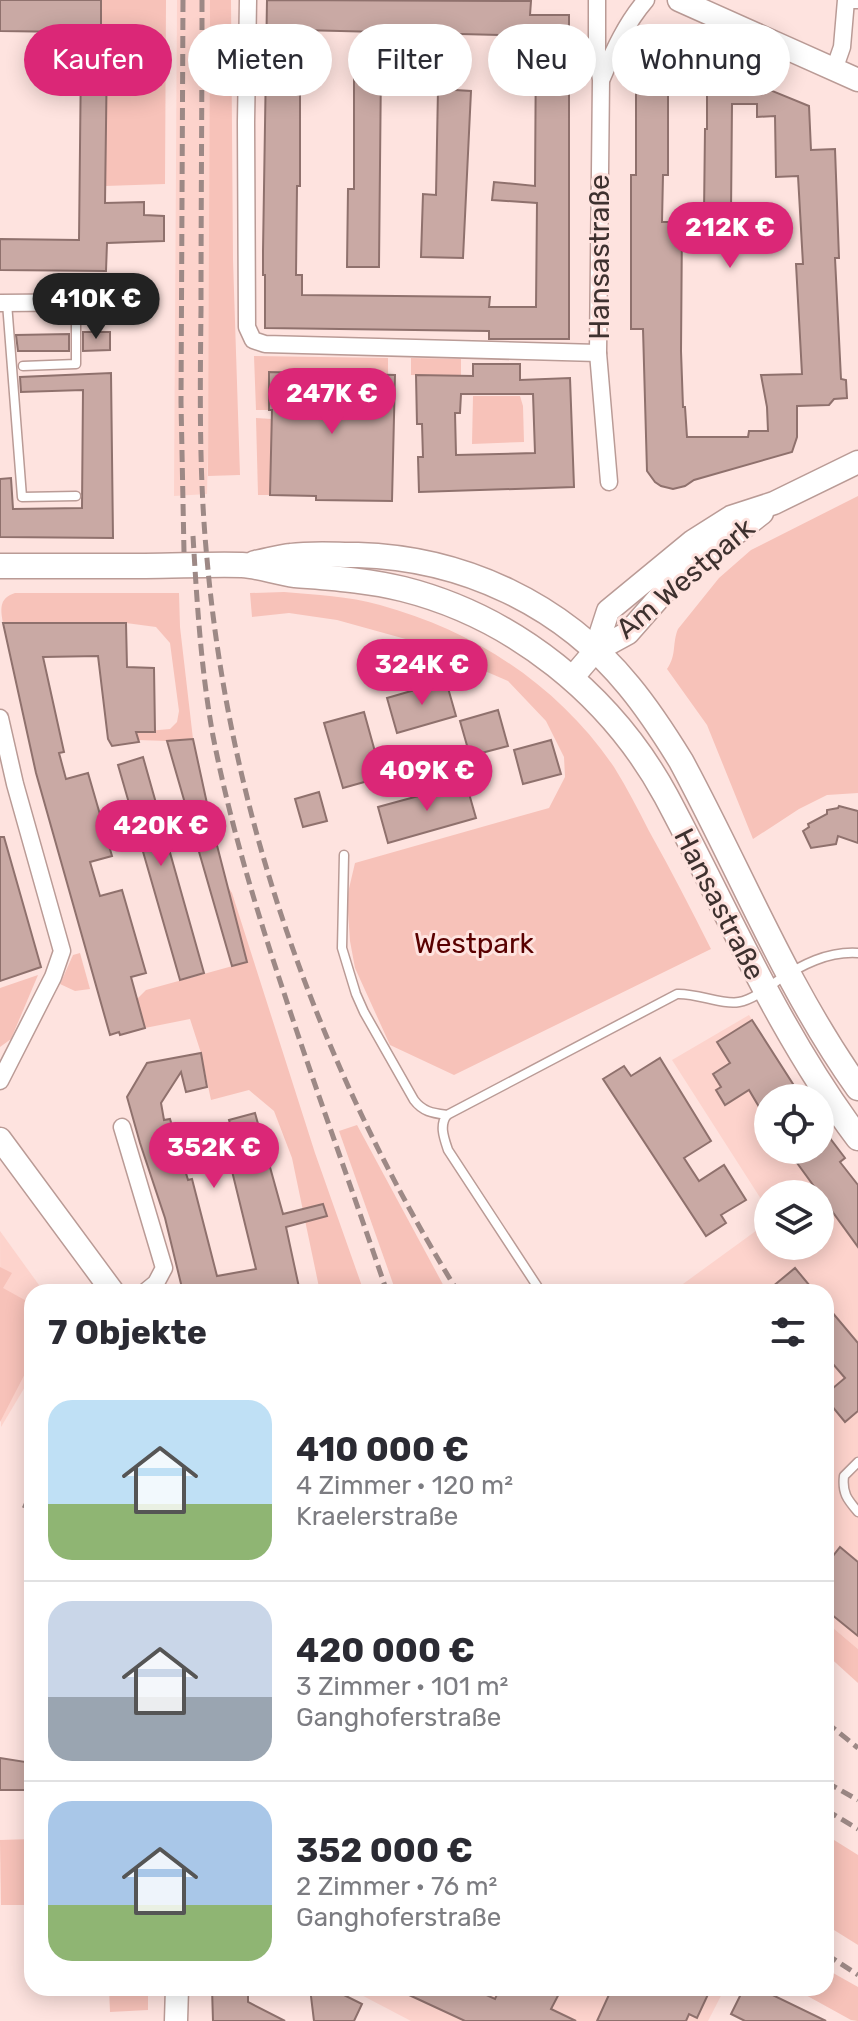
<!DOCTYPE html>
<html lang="de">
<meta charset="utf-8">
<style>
body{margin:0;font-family:Rubik,sans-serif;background:#f7f7f7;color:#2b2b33;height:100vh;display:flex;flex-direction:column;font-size:30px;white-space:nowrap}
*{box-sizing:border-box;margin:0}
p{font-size:26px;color:#7c7c81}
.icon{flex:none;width:44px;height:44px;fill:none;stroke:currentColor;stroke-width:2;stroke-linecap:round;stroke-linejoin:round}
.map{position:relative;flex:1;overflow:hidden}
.panel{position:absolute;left:24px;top:1284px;width:810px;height:712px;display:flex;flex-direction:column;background:#fff;border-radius:24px;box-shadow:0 4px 20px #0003}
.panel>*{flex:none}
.banner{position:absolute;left:24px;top:24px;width:810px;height:72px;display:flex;gap:16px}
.controls{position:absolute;left:754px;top:1084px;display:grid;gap:16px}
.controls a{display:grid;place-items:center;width:80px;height:80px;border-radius:50%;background:#fff;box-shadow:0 4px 20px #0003;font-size:40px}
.price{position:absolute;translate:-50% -68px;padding:0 18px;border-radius:28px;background:#db2777;color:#fff;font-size:26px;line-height:52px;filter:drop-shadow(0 2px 4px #0008)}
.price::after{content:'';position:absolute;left:50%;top:48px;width:24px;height:18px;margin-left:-12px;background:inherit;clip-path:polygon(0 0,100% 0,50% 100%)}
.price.on{background:#222;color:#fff}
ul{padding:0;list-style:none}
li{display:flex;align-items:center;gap:24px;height:200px;padding:0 24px}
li+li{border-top:2px solid #e1e1e2}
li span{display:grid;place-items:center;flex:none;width:224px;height:160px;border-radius:24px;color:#555}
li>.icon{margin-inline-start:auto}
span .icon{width:96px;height:96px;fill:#fffc;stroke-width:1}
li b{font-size:34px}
h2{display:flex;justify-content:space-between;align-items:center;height:96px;padding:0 24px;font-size:34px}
.chip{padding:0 28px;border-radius:36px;background:#fff;box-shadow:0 4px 20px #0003;font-size:28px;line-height:72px}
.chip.on{background:#db2777;color:#fff}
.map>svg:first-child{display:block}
</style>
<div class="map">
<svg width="858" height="2021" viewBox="0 0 858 2021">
<rect width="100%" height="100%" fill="#fee3df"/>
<g fill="#fdd3cc">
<path d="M177 0H210L209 400 207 494 174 496Z"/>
<path d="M749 1015 802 1098H768V1150H820V1125L845 1158 840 1162 858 1185V1649L826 1622V1292H672L768 1222V1246H820V1194H768V1210L672 1060Z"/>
<path d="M0 1231 44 1292H32V1375L1 1427Z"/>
<path d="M348 1988H725L708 2021H411Z"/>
</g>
<g fill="#f7c2b9">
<path d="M101 0H166L165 184 105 186V26H101Z"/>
<path d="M210 0H231L233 260 240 475 208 476Z"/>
<path d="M254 356 388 358V374L270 372 269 410H256Z"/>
<path d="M411 358 461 359V376L411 375Z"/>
<path d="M473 396H520L523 406 524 442 472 444Z"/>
<path d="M256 418 272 419 270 495H258Z"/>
<path d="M858 496V793L827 795 799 809 753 839 707 725 667 669C677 655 672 643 678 629L719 578 751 550Z"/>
<path d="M284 592C316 595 348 596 380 605 475 631 558 685 614 767 627 788 638 809 649 831 671 870 691 909 711 949L454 1075 390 1045 355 968 350 941 347 897 355 863 549 808 565 777 564 757 546 721 508 681 420 643 337 620 289 613 252 617 250 593Z"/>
<path d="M15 593H179L180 627 193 739 167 741 138 740 137 732 170 729 177 722 179 711 170 643 156 627 126 623H3C0 607 0 598 15 593Z"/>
<path d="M228 887 232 893 315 1153 364 1292H320L292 1158 274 1111 249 1090 211 1100 201 1053 190 1019 145 1028 137 999 146 990 247 962Z"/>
<path d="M80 953 90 989 75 991 60 984 73 955Z"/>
<path d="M38 975 11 1039 0 1047V988Z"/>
<path d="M357 1125 447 1292H396L339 1131Z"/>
<path d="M0 1267 12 1273 3 1288 32 1304V1360L0 1422Z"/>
<path d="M826 1622 858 1649V1683L826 1654Z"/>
<path d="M826 1835 858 1855V1945L826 1925Z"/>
<path d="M32 1839V1905H1L0 1840Z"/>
<path d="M826 1969 858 1987V2021L851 2020 793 1988H826Z"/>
<path d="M109 1988H148V2010L110 2012Z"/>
</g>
<g fill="#c9a9a4" stroke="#8f716d" stroke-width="2" fill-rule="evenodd">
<path d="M0 0H101V26H105V49H107L105 203 144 202V215L164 216V241L107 243 106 271 0 270V239L79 240 81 55H70V32L0 31Z"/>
<path d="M267 0 531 1 530 15H569V339H489V331L265 328V275H263V251ZM300 30 536 36 535 186 494 182 492 200 537 203 536 307H489L490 297 302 295V275H296L297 186H300Z"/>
<path d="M636 63H708V74H731L809 106 811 150 835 149 839 258H835L841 379 846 380 847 398 834 399 829 405 797 406V437L792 452 694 480 685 486 673 489 661 486 655 482 647 471 643 329H631V175H636ZM668 87H707V129H705L704 214H731L732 104H757V117L775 116 776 177 798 176 803 264H796L802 374 761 375 767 407 768 431H749L748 437H687L685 407H683L681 351 682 222H662L663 175H668Z"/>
<path d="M354 64H381L379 267H347L348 189H354Z"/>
<path d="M438 89 471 91 463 258 421 257 423 194 436 195Z"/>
<path d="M83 332H110V350L83 351Z"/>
<path d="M69 334V351H18L16 335Z"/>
<path d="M473 364H520V380L570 378 574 487 419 492 418 457H423L422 424H417L416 375 473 376ZM461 394H533L535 453 456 455 455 413H460Z"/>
<path d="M269 372 395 375 392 501 316 500V496L270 495 272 410H269Z"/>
<path d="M111 373 113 538 0 537V479L11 478 13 509 82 508 83 390 21 392 20 377Z"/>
<path d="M3 623H126L127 667 154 668 155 732H136L139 742 112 746 108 739 98 656 43 657 64 752 59 753 66 779 88 773 112 856 90 862 100 896 122 890 146 973 131 977 145 1028 120 1035 119 1032 110 1035 36 773Z"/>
<path d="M446 681 456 716 397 733 387 698Z"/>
<path d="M498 710 508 746 470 756 460 721Z"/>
<path d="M364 712 382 777 343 788 324 723Z"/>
<path d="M193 739 211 822 247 962 232 966 167 741Z"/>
<path d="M551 740 561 774 523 784 514 750Z"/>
<path d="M143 757 204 973 180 980 118 765Z"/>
<path d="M466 783 476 818 388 843 378 807Z"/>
<path d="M319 792 327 821 303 827 295 799Z"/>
<path d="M839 806 858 811V843L838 836 836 844 811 848 803 831 809 827 808 824 827 814V810L838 808Z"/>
<path d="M0 837H4L41 967 0 981Z"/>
<path d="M752 1020 802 1098H768V1122L749 1090 725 1105 716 1090 721 1087 713 1074 730 1063 717 1042Z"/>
<path d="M201 1053 207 1087 186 1092 181 1072 161 1103 164 1120 170 1119 188 1180 192 1179 217 1276 256 1269 231 1167H233L230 1155 234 1154 228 1135 233 1134 229 1120 255 1113 283 1214 323 1204 327 1216 286 1227 300 1292H183L165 1218 140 1143 127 1097 147 1063Z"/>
<path d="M660 1058 711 1141 684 1158 699 1181 724 1165 746 1200 721 1215 726 1223 706 1236 603 1079 624 1066 631 1076Z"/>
<path d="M820 1125 845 1158 840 1162 858 1185V1247L792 1156 800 1150H820Z"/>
<path d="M795 1268 815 1292H766Z"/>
<path d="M826 1305 858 1343V1411L845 1422 826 1399V1394L845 1378 826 1356Z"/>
<path d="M840 1547 858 1562V1636L826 1610V1565Z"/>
<path d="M0 1758 32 1763V1790H0Z"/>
<path d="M212 1988H248V2002L285 2021H213Z"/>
<path d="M310 1988H330L362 2004 354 2021H314Z"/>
<path d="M394 1988H471L495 1999 500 1988H562L551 2009 576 2021H465Z"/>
<path d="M612 1988H711L697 2018 689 2014 686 2021H597Z"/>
<path d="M744 1988H758L826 2021H745L731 2014Z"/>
</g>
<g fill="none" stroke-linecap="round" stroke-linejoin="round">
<g stroke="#ba9b96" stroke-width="11">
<g id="service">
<path d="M846 4H858"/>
<path d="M7 303 22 497 76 496"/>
<path d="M23 366 76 364V303"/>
<path d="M344 855 342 948 356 994 364 1012 414 1100C423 1112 433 1113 447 1115"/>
<path d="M541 1292 448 1150C444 1138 439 1125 447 1115L677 994C697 993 722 1005 739 1002 752 1000 766 989 777 981 801 965 828 951 858 953"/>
<path d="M858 1462 844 1476C842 1493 847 1499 858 1512"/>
</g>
</g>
<g stroke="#ba9b96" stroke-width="19">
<g id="minor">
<path d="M248 0 246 122 247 327 253 340 265 344 598 353"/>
<path d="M597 0V51L601 80 598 353 609 482"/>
<path d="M834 70 842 47 846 0"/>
<path d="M602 78C614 50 626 23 646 0"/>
<path d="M0 303 116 302 150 305"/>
<path d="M0 718 15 784 62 951 53 977 0 1081"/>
<path d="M122 1127 164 1268 156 1283 145 1292"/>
</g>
</g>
<g stroke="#ba9b96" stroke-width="25">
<g id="tertiary">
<path d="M679 0 858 80"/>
<path d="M595 651 628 633 671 584 704 555 739 531 762 513"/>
<path d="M572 678 595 651 608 611 693 541 731 517 774 503 858 462"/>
<path d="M0 1139 113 1292"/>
<path d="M176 2021 177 1988"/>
</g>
</g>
<g stroke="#ba9b96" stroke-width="27">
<g id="secondary">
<path d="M255 563C267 561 279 557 291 556 312 553 336 555 358 555 463 558 562 604 629 686 648 709 665 735 681 761 740 870 786 987 858 1088"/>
<path d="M0 566C48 566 97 566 145 566 177 566 210 564 242 565 260 566 277 573 295 575 331 578 367 580 403 589 514 617 611 695 666 796 728 912 779 1033 858 1138"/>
</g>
</g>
<use href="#service" stroke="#fff" stroke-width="8"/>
<use href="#minor" stroke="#fff" stroke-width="16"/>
<use href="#tertiary" stroke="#fff" stroke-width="22"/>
<use href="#secondary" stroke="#fff" stroke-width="24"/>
<g stroke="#9d8986" stroke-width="5" stroke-dasharray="12 6" stroke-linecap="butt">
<path d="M183 0 181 402 184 552"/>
<path d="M202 0C202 103 201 207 201 310 200 393 199 477 207 559 230 820 321 1070 458 1292"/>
<path d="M193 536C197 603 201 670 213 736 230 823 256 909 284 993 317 1093 353 1192 387 1292"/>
<path d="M23 1505 32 1509"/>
<path d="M826 1722 858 1748"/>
<path d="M826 1782 858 1800"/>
<path d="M826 1810 858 1829"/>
<path d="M826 1954 858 1975"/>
</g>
</g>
<g text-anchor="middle" stroke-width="6" stroke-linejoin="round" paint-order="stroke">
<g font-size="28" fill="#3e312f" stroke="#fee3df">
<text transform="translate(599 257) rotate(-90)" y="10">Hansastraße</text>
<text transform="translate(685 578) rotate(-40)" y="10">Am Westpark</text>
<text transform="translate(720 904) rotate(63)" y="10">Hansastraße</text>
</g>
<g font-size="28" fill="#590000" stroke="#fee3df">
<text x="474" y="953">Westpark</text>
</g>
</g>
</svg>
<div class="controls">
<a><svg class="icon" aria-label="locate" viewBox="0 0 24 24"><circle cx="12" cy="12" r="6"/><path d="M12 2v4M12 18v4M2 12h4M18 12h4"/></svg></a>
<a><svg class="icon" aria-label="layers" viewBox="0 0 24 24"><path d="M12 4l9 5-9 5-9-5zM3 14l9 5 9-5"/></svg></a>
</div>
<b class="price" style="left:730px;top:270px">212K €</b>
<b class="price on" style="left:96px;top:341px">410K €</b>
<b class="price" style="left:332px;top:436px">247K €</b>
<b class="price" style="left:422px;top:707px">324K €</b>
<b class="price" style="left:427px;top:813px">409K €</b>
<b class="price" style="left:161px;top:868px">420K €</b>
<b class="price" style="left:214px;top:1190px">352K €</b>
<div class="banner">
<a class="chip on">Kaufen</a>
<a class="chip">Mieten</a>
<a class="chip">Filter</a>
<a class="chip">Neu</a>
<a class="chip">Wohnung</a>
</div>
<section class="panel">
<h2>7 Objekte<svg class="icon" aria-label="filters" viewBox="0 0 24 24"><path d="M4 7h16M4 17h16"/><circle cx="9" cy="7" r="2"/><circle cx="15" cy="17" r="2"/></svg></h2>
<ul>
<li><span style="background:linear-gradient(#bfe0f5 65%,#8fb573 0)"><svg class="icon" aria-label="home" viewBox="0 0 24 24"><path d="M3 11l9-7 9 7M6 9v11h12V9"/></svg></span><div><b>410 000 €</b><p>4 Zimmer · 120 m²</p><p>Kraelerstraße</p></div></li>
<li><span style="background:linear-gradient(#c9d6e8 60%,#9aa5b1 0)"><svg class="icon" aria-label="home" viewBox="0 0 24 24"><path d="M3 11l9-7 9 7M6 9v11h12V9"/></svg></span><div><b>420 000 €</b><p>3 Zimmer · 101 m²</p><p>Ganghoferstraße</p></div></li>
<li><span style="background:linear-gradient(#a9c7e8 65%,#8fb573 0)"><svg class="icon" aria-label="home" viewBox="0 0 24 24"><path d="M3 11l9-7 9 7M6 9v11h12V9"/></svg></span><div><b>352 000 €</b><p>2 Zimmer · 76 m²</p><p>Ganghoferstraße</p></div></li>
</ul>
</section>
</div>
